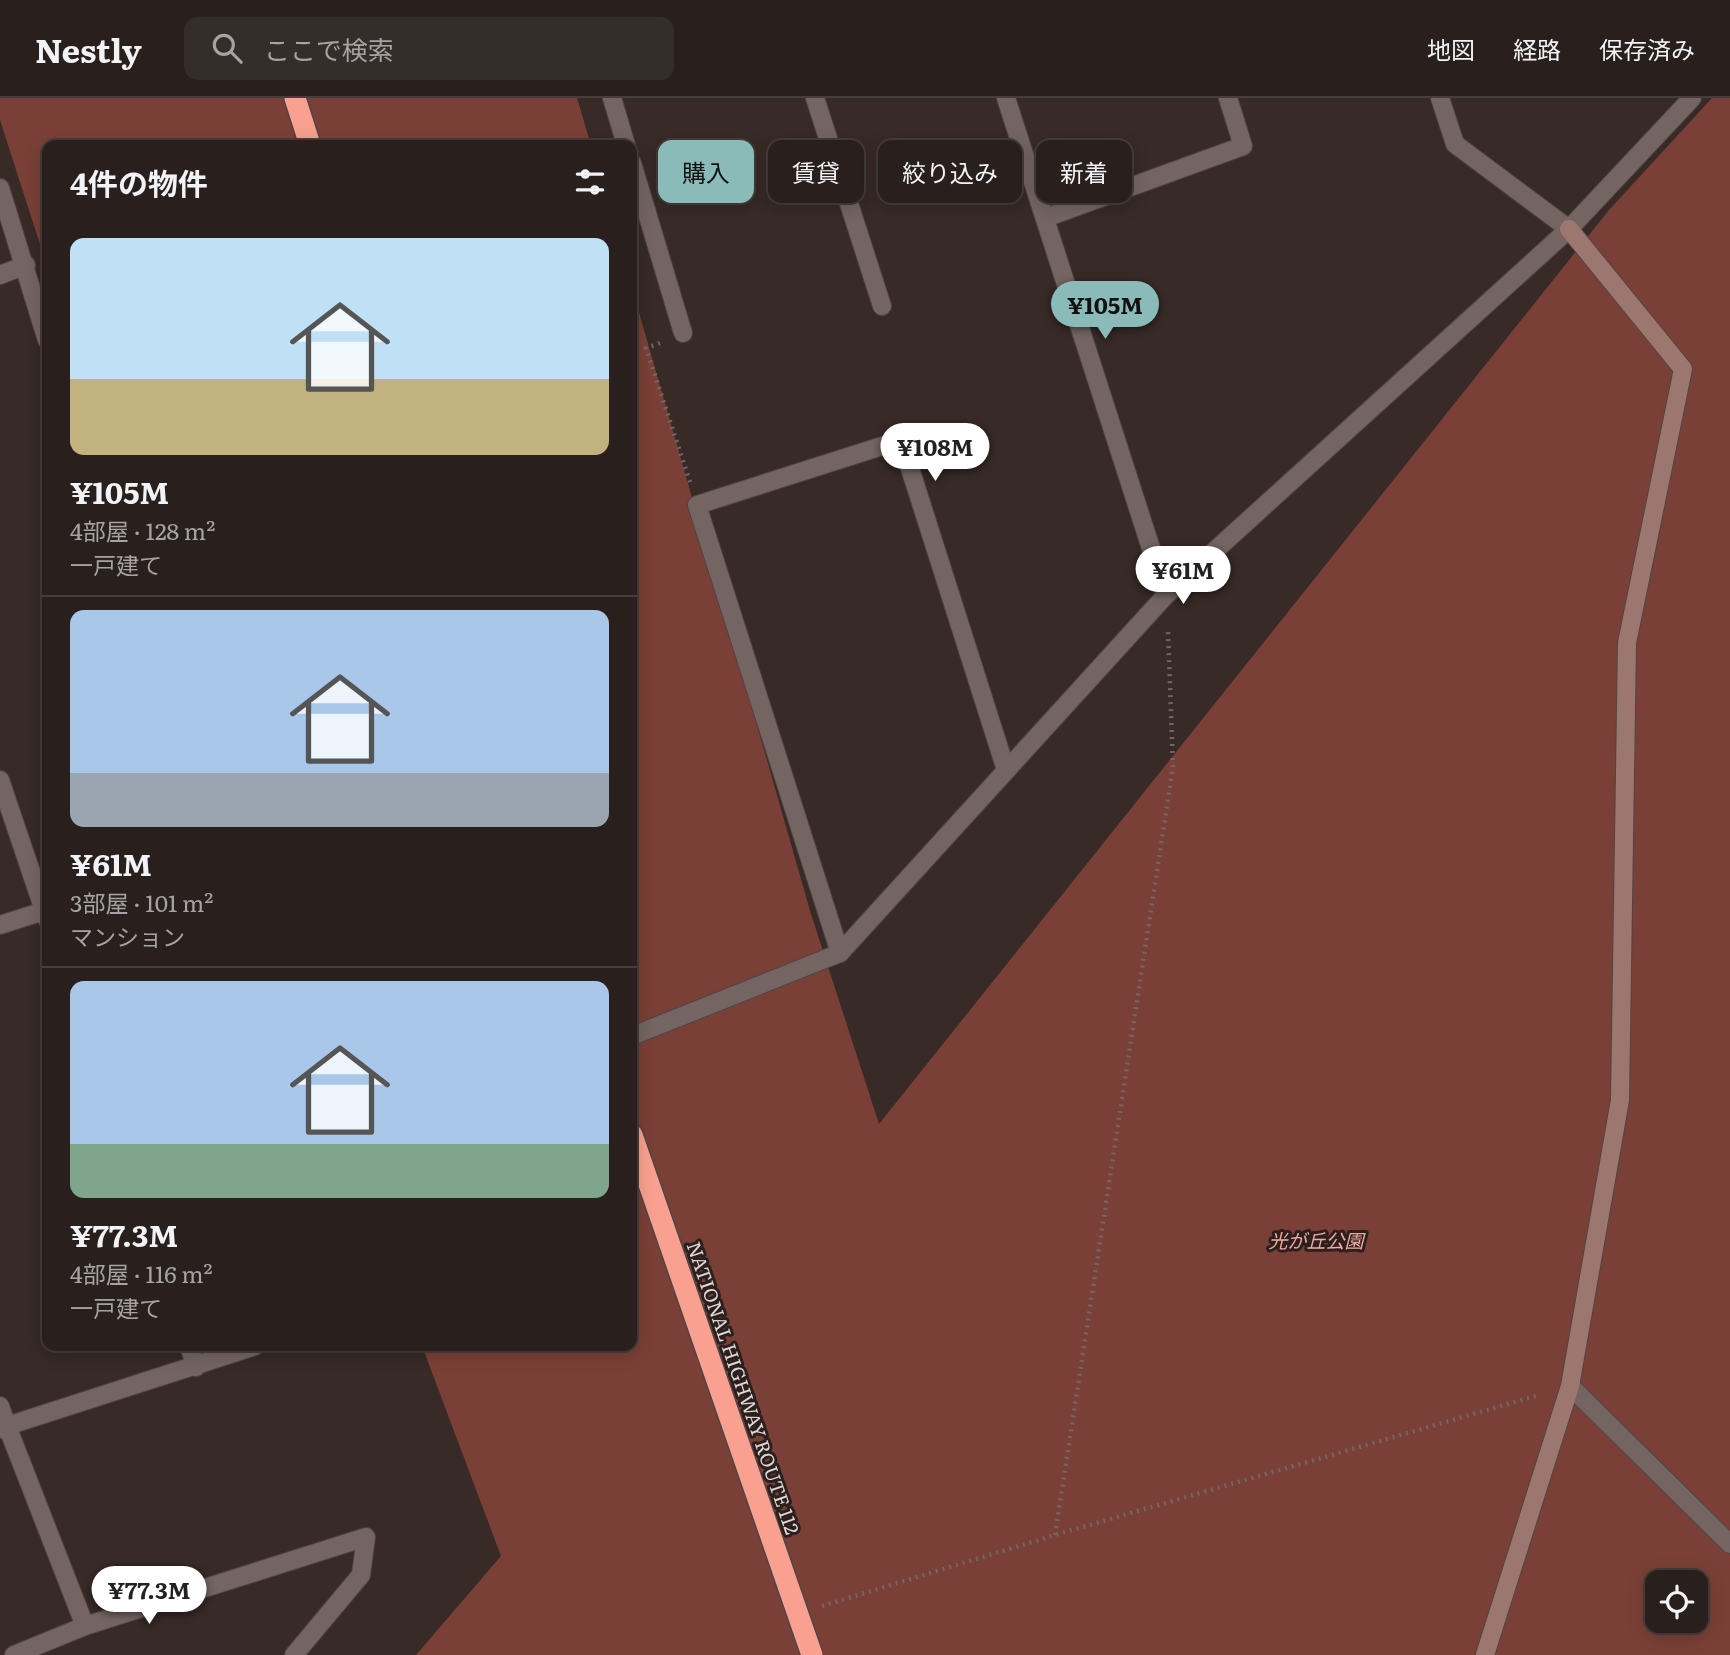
<!DOCTYPE html>
<html lang="ja">
<meta charset="utf-8">
<style>
body{margin:0;font-family:Literata,"Noto Sans JP",serif;background:#352d2a;color:#f1f3f6;height:100vh;display:flex;flex-direction:column;font-size:26px;white-space:nowrap}
*{box-sizing:border-box;margin:0}
p{font-size:23px;color:#a5a3a4}
.icon{flex:none;width:38px;height:38px;fill:none;stroke:currentColor;stroke-width:2;stroke-linecap:round;stroke-linejoin:round}
.map{position:relative;flex:1;overflow:hidden}
.details{position:absolute;left:42px;top:42px;width:595px;height:1211px;display:flex;flex-direction:column;background:#29201d;border-radius:14px;box-shadow:0 4px 18px #0003,0 0 0 2px #453e3b}
.details>*{flex:none}
.top-card{position:absolute;left:658px;top:42px;width:665px;height:63px;display:flex;gap:14px}
.tools{position:absolute;left:1645px;top:1472px;display:grid;gap:14px}
.tools a{display:grid;place-items:center;width:63px;height:63px;border-radius:14px;background:#29201d;box-shadow:0 4px 18px #0003,0 0 0 2px #453e3b;font-size:35px}
.price{position:absolute;translate:-50% -60px;padding:0 16px;border-radius:24px;background:#fff;color:#222;font-size:23px;line-height:46px;filter:drop-shadow(0 2px 4px #0008)}
.price::after{content:'';position:absolute;left:50%;top:42px;width:21px;height:16px;margin-left:-10px;background:inherit;clip-path:polygon(0 0,100% 0,50% 100%)}
.price.current{background:#8bbbb9;color:#111}
ul{padding:0;list-style:none}
li{display:grid;align-content:center;gap:14px;height:371px;padding:0 28px}
li+li{border-top:2px solid #453e3b}
li span{display:grid;place-items:center;height:217px;border-radius:14px;color:#555}
li>.icon{margin-inline-start:auto}
span .icon{width:126px;height:126px;fill:#fffc;stroke-width:1}
li b{font-size:30px}
h2{display:flex;justify-content:space-between;align-items:center;height:84px;padding:0 28px;font-size:30px}
.tag{padding:0 24px;border-radius:14px;background:#29201d;box-shadow:0 4px 18px #0003,0 0 0 2px #453e3b;font-size:24px;line-height:63px}
.tag.current{background:#8bbbb9;color:#111}
header{display:flex;align-items:center;gap:42px;box-sizing:border-box;height:98px;padding:0 35px;background:#29201d;border-bottom:2px solid #453e3b}
header strong{font-size:33px}
nav{display:flex;gap:38px;margin-inline-start:auto;font-size:24px}
.search{width:490px;height:63px;background:#352d2a;display:flex;align-items:center;gap:18px;box-sizing:border-box;padding:0 24px;border-radius:14px;color:#a5a3a4;font-size:26px}
.map>svg:first-child{display:block}
</style>
<header>
<strong>Nestly</strong>
<div class="search"><svg class="icon" aria-label="search" viewBox="0 0 24 24"><circle cx="10" cy="10" r="6"/><path d="M15 15l6 6"/></svg>ここで検索</div>
<nav><a>地図</a><a>経路</a><a>保存済み</a></nav>
</header>
<div class="map">
<svg width="1730" height="1557" viewBox="0 0 1730 1557">
<rect width="100%" height="100%" fill="#372a27"/>
<g fill="#7a4037" fill-rule="evenodd">
<path d="M0 0H577L591 47H47V168L0 22Z"/>
<path d="M1712 0H1730V1557H416L501 1458 422 1248H632V190L811 816 879 1026 1609 112ZM1657 1484H1696V1522H1657Z"/>
</g>
<g fill="none" stroke-linecap="round" stroke-linejoin="round">
<g stroke="#504543" stroke-width="20">
<g id="street">
<path d="M612 0 626 47"/>
<path d="M815 0 882 208"/>
<path d="M1006 0 1166 497"/>
<path d="M1440 0 1455 46 1569 131"/>
<path d="M632 65 683 235"/>
<path d="M0 90 47 242"/>
<path d="M1045 120 1243 48 1228 0"/>
<path d="M0 177 26 167"/>
<path d="M0 682 47 821"/>
<path d="M0 827 47 812"/>
<path d="M840 855 697 407 901 342 1006 672"/>
<path d="M632 938 840 855 1166 497 1569 131 1692 0"/>
<path d="M189 1248 196 1269"/>
<path d="M1570 1288 1730 1446"/>
<path d="M0 1308 7 1328 255 1248"/>
<path d="M0 1331 7 1328 85 1528 366 1439 361 1477 294 1557"/>
<path d="M14 1557 85 1528"/>
</g>
</g>
<g stroke="#504543" stroke-width="20">
<path id="secondary" d="M1485 1557 1570 1288 1620 1002 1627 545 1683 271 1569 131"/>
</g>
<g stroke="#504543" stroke-width="24">
<g id="highway">
<path d="M295 0 310 47"/>
<path d="M632 1037 812 1557"/>
</g>
</g>
<g stroke="#726664" stroke-width="4.5" stroke-dasharray="2 5" stroke-linecap="butt">
<path d="M660 245 646 250 690 384"/>
<path d="M1055 1437 1173 669 1168 533"/>
<path d="M822 1508 1055 1437 1539 1297"/>
</g>
<use href="#street" stroke="#746562" stroke-width="18"/>
<use href="#secondary" stroke="#9c7770" stroke-width="18"/>
<use href="#highway" stroke="#f9a090" stroke-width="21"/>
</g>
<g text-anchor="middle" stroke-width="6" stroke-linejoin="round" paint-order="stroke">
<g font-size="19" font-style="italic" fill="#f4ab9d" stroke="#2c201e">
<text x="1316" y="1150">光が丘公園</text>
</g>
<g font-size="19" fill="#e0d8d6" stroke="#2c201e">
<text transform="translate(743 1290) rotate(71)" y="7">NATIONAL HIGHWAY ROUTE 112</text>
</g>
</g>
</svg>
<div class="tools">
<a><svg class="icon" aria-label="locate" viewBox="0 0 24 24"><circle cx="12" cy="12" r="6"/><path d="M12 2v4M12 18v4M2 12h4M18 12h4"/></svg></a>
</div>
<b class="price current" style="left:1105px;top:243px">¥105M</b>
<b class="price" style="left:935px;top:385px">¥108M</b>
<b class="price" style="left:1183px;top:508px">¥61M</b>
<b class="price" style="left:149px;top:1528px">¥77.3M</b>
<div class="top-card">
<a class="tag current">購入</a>
<a class="tag">賃貸</a>
<a class="tag">絞り込み</a>
<a class="tag">新着</a>
</div>
<section class="details">
<h2>4件の物件<svg class="icon" aria-label="filters" viewBox="0 0 24 24"><path d="M4 7h16M4 17h16"/><circle cx="9" cy="7" r="2"/><circle cx="15" cy="17" r="2"/></svg></h2>
<ul>
<li><span style="background:linear-gradient(#bfe0f5 65%,#c2b280 0)"><svg class="icon" aria-label="home" viewBox="0 0 24 24"><path d="M3 11l9-7 9 7M6 9v11h12V9"/></svg></span><div><b>¥105M</b><p>4部屋 · 128 m²</p><p>一戸建て</p></div></li>
<li><span style="background:linear-gradient(#a9c7e8 75%,#9aa5b1 0)"><svg class="icon" aria-label="home" viewBox="0 0 24 24"><path d="M3 11l9-7 9 7M6 9v11h12V9"/></svg></span><div><b>¥61M</b><p>3部屋 · 101 m²</p><p>マンション</p></div></li>
<li><span style="background:linear-gradient(#a9c7e8 75%,#7fa58c 0)"><svg class="icon" aria-label="home" viewBox="0 0 24 24"><path d="M3 11l9-7 9 7M6 9v11h12V9"/></svg></span><div><b>¥77.3M</b><p>4部屋 · 116 m²</p><p>一戸建て</p></div></li>
</ul>
</section>
</div>
